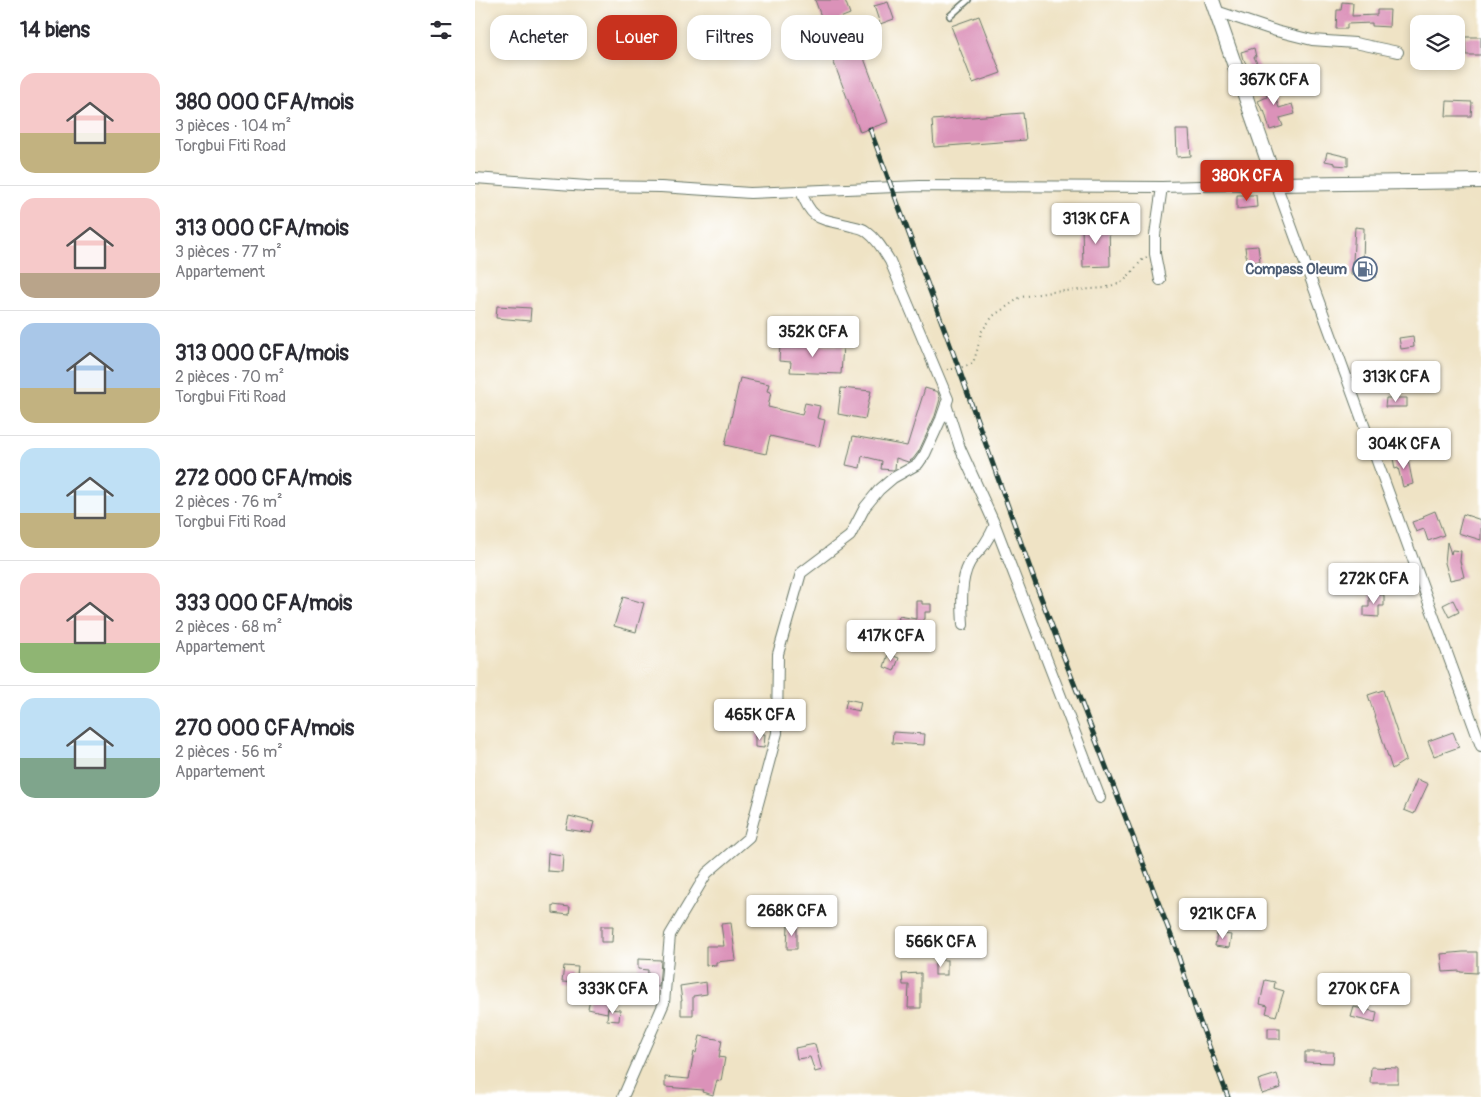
<!DOCTYPE html>
<html lang="fr">
<meta charset="utf-8">
<style>
body{margin:0;font-family:Pangolin,sans-serif;background:#f2f2f3;color:#2b2b33;height:100vh;display:flex;flex-direction:column;font-size:19px;white-space:nowrap}
*{box-sizing:border-box;margin:0}
p{font-size:16px;color:#7c7c81}
.icon{flex:none;width:28px;height:28px;fill:none;stroke:currentColor;stroke-width:2;stroke-linecap:round;stroke-linejoin:round}
.map{position:relative;flex:1;overflow:hidden}
.panel{display:flex;flex-direction:column;background:#fff;width:475px}
.panel>*{flex:none}
.guide{position:absolute;left:15px;top:15px;width:475px;height:45px;display:flex;gap:10px}
.controls{position:absolute;left:935px;top:15px;display:grid;gap:10px}
.controls a{display:grid;place-items:center;width:55px;height:55px;border-radius:10px;background:#fff;box-shadow:0 2px 8px #0003;font-size:25px}
.price{position:absolute;translate:-50% -42px;padding:0 11px;border-radius:5px;background:#fff;color:#222;font-size:16px;line-height:32px;filter:drop-shadow(0 1px 2px #0008)}
.price::after{content:'';position:absolute;left:50%;top:30px;width:15px;height:11px;margin-left:-8px;background:inherit;clip-path:polygon(0 0,100% 0,50% 100%)}
.price.selected{background:#c8321e;color:#fff}
ul{padding:0;list-style:none}
li{display:flex;align-items:center;gap:15px;height:125px;padding:0 20px}
li+li{border-top:1px solid #e1e1e2}
li span{display:grid;place-items:center;flex:none;width:140px;height:100px;border-radius:15px;color:#555}
li>.icon{margin-inline-start:auto}
span .icon{width:60px;height:60px;fill:#fffc;stroke-width:1}
li b{font-size:21px}
h2{display:flex;justify-content:space-between;align-items:center;height:60px;padding:0 20px;font-size:21px}
.pill{padding:0 18px;border-radius:15px;background:#fff;box-shadow:0 2px 8px #0003;font-size:18px;line-height:45px}
.pill.selected{background:#c8321e;color:#fff}
main{display:flex;flex:1;min-height:0}
.map>svg:first-child{display:block}
</style>
<main>
<section class="panel">
<h2>14 biens<svg class="icon" aria-label="filters" viewBox="0 0 24 24"><path d="M4 7h16M4 17h16"/><circle cx="9" cy="7" r="2"/><circle cx="15" cy="17" r="2"/></svg></h2>
<ul>
<li><span style="background:linear-gradient(#f6c9c9 60%,#c2b280 0)"><svg class="icon" aria-label="home" viewBox="0 0 24 24"><path d="M3 11l9-7 9 7M6 9v11h12V9"/></svg></span><div><b>380 000 CFA/mois</b><p>3 pièces · 104 m²</p><p>Torgbui Fiti Road</p></div></li>
<li><span style="background:linear-gradient(#f6c9c9 75%,#b9a48a 0)"><svg class="icon" aria-label="home" viewBox="0 0 24 24"><path d="M3 11l9-7 9 7M6 9v11h12V9"/></svg></span><div><b>313 000 CFA/mois</b><p>3 pièces · 77 m²</p><p>Appartement</p></div></li>
<li><span style="background:linear-gradient(#a9c7e8 65%,#c2b280 0)"><svg class="icon" aria-label="home" viewBox="0 0 24 24"><path d="M3 11l9-7 9 7M6 9v11h12V9"/></svg></span><div><b>313 000 CFA/mois</b><p>2 pièces · 70 m²</p><p>Torgbui Fiti Road</p></div></li>
<li><span style="background:linear-gradient(#bfe0f5 65%,#c2b280 0)"><svg class="icon" aria-label="home" viewBox="0 0 24 24"><path d="M3 11l9-7 9 7M6 9v11h12V9"/></svg></span><div><b>272 000 CFA/mois</b><p>2 pièces · 76 m²</p><p>Torgbui Fiti Road</p></div></li>
<li><span style="background:linear-gradient(#f6c9c9 70%,#8fb573 0)"><svg class="icon" aria-label="home" viewBox="0 0 24 24"><path d="M3 11l9-7 9 7M6 9v11h12V9"/></svg></span><div><b>333 000 CFA/mois</b><p>2 pièces · 68 m²</p><p>Appartement</p></div></li>
<li><span style="background:linear-gradient(#bfe0f5 60%,#7fa58c 0)"><svg class="icon" aria-label="home" viewBox="0 0 24 24"><path d="M3 11l9-7 9 7M6 9v11h12V9"/></svg></span><div><b>270 000 CFA/mois</b><p>2 pièces · 56 m²</p><p>Appartement</p></div></li>
</ul>
</section>
<div class="map">
<svg width="1006" height="1097" viewBox="0 0 1006 1097">
<rect width="100%" height="100%" fill="#fff"/>
<filter id="ink" filterUnits="userSpaceOnUse"><feTurbulence type="fractalNoise" baseFrequency=".02" numOctaves="2"/><feDisplacementMap in="SourceGraphic" scale="10" xChannelSelector="R" yChannelSelector="G"/><feConvolveMatrix kernelMatrix="1 2 1 2 8 2 1 2 1" color-interpolation-filters="sRGB"/></filter>
<filter id="wash" filterUnits="userSpaceOnUse"><feTurbulence type="fractalNoise" baseFrequency=".0096" numOctaves="4" result="noise"/><feDisplacementMap in="SourceGraphic" scale="20" xChannelSelector="R" yChannelSelector="G"/><feGaussianBlur stdDeviation="1.12" result="paint"/><feColorMatrix in="noise" values="0 0 0 0 0 0 0 0 0 0 0 0 0 0 0 0 0 1.4 0 .05"/><feComposite in="paint" operator="in"/></filter>
<g filter="url(#wash)">
<rect width="100%" height="100%" fill="#efe3c5"/>
<g id="blocks">
<g fill="#db92b9">
<path d="M340 0H370L375 14 365 18 367 25 351 30Z"/>
<path d="M413 2 419 19 405 24 399 6Z"/>
<path d="M867 2 878 3 877 16 902 15V10H915L914 27 897 26V23L872 24V29H861L862 10H866Z"/>
<path d="M504 16 526 73 498 83 476 26Z"/>
<path d="M381 37 413 122 385 132 353 47Z"/>
<path d="M990 37H1006V55H991Z"/>
<path d="M779 48 781 57H779L785 69 776 74 769 60H768L766 52Z"/>
<path d="M792 75 794 80 797 79 800 92 799 93 804 108 817 104 820 114 805 118 808 126 795 130 789 110H787L783 101 792 97 786 77Z"/>
<path d="M972 101 997 102 996 116H971Z"/>
<path d="M548 113 551 140 459 147 457 120Z"/>
<path d="M701 130H714L716 156 702 157Z"/>
<path d="M852 152 873 157V166L860 165V163L850 161Z"/>
<path d="M762 195H781L782 207 762 209Z"/>
<path d="M634 224 635 266 608 267 607 225Z"/>
<path d="M880 227 889 228 888 262 902 263 901 277 876 275 877 261H878Z"/>
<path d="M783 246 785 261 772 263 770 247Z"/>
<path d="M22 306 56 308 55 321 21 318Z"/>
<path d="M938 336 939 347 926 349 924 338Z"/>
<path d="M317 344 368 346 366 374 315 372 316 362 304 361 305 345 317 346Z"/>
<path d="M957 367 961 380 948 383 944 370Z"/>
<path d="M265 378 294 384 292 391 296 392 293 407 327 415 330 403 345 406 342 418 350 420 344 447 295 436 291 454 250 445Z"/>
<path d="M366 388 396 391 390 419 363 414Z"/>
<path d="M450 388 463 392 465 399 460 416 444 451 438 459 433 462 421 458 420 469 418 470 406 469 407 461 387 456 385 468 371 465 378 436 432 446Z"/>
<path d="M911 398H932V407H910Z"/>
<path d="M932 455 938 484 928 487 923 468 920 469 918 458Z"/>
<path d="M960 511 969 535 953 541 949 529 941 532 937 522 949 518 948 516Z"/>
<path d="M988 514 1006 520V540L983 533Z"/>
<path d="M972 542 976 554 977 550 986 551 985 561 989 577 975 580 970 563Z"/>
<path d="M894 594 909 595V606H904V617L889 616V607H894Z"/>
<path d="M148 597 169 603 161 632 139 626Z"/>
<path d="M978 600 984 612 974 617 968 605Z"/>
<path d="M441 601H447V604H456V612H450V619H448L449 635 436 636 435 627 423 624 424 616 441 619Z"/>
<path d="M413 654 424 658 419 671 409 667Z"/>
<path d="M908 690 931 760 917 769 893 695Z"/>
<path d="M372 699 386 702 384 711 370 708Z"/>
<path d="M418 732 450 734 449 745 417 743Z"/>
<path d="M978 732 984 747 959 756 953 741Z"/>
<path d="M280 734H290L289 748 280 747Z"/>
<path d="M942 779 953 784 939 814 929 810Z"/>
<path d="M94 816 119 822 116 833 91 829Z"/>
<path d="M73 853 88 855 87 872 72 871Z"/>
<path d="M78 905 95 907 94 915 78 913Z"/>
<path d="M256 923 261 960 241 962V966L231 965V946H249L246 924Z"/>
<path d="M313 925H322V949H312Z"/>
<path d="M126 926H138L137 942H126Z"/>
<path d="M742 933 756 935 754 948 740 946Z"/>
<path d="M988 952H1002V973L985 972V971L968 972 966 954Z"/>
<path d="M163 959 186 960 184 987 172 986 173 970 163 969Z"/>
<rect x="460" y="960" width="12" height="15"/>
<path d="M89 966 103 967 101 983 87 982Z"/>
<path d="M446 973V1008H433L434 985H428L427 974Z"/>
<path d="M790 980 800 982 799 988 809 991 801 1016 791 1013 793 1006 785 1004Z"/>
<path d="M231 982 232 994 218 996V1015H206V1001H207L205 986Z"/>
<path d="M118 987 137 991 132 1013 113 1009Z"/>
<path d="M879 1007 902 1012 900 1023 876 1017Z"/>
<path d="M133 1009 145 1010 144 1021 132 1020Z"/>
<rect x="793" y="1028" width="12" height="11"/>
<path d="M225 1036 247 1040 244 1057 250 1058 246 1081 242 1080 238 1095 227 1092 228 1090 190 1087V1077L214 1079 219 1052 221 1053Z"/>
<path d="M340 1044 347 1070 340 1072 335 1057 322 1059 320 1048Z"/>
<path d="M830 1052H859L858 1063 830 1062Z"/>
<path d="M896 1067 923 1068V1083H895Z"/>
<path d="M802 1074 806 1088 787 1094 783 1080Z"/>
</g>
</g>
</g>
<g filter="url(#ink)">
<use href="#blocks" fill-opacity="0" stroke="#687767" stroke-width="1"/>
<g fill="none" stroke-linecap="round" stroke-linejoin="round">
<g stroke="#687767" stroke-width="8">
<path id="lane" d="M475 16 493 0"/>
</g>
<g stroke="#687767" stroke-width="12">
<g id="street">
<path d="M741 11 801 31 837 40 880 43 923 52"/>
<path d="M0 178 112 186 186 187 275 193 445 186 687 187 801 184 1006 746"/>
<path d="M685 280 680 254V235L687 187"/>
<path d="M471 404 485 448 520 525 625 798"/>
<path d="M488 625C487 606 485 581 494 564 498 556 504 552 509 545 513 539 517 532 520 525"/>
<path d="M148 1097 189 1003 195 935 232 873 274 837 302 733 303 654 326 573 375 536 390 507 404 490 418 478 443 464 450 454 466 419 473 399 415 261C408 250 402 239 391 231 387 228 381 227 376 226 347 218 337 223 326 191"/>
</g>
</g>
<g stroke="#687767" stroke-width="16">
<path id="secondary" d="M737 0 801 184 1006 181"/>
</g>
<path stroke="#687767" stroke-width="2" stroke-dasharray="1 4" stroke-linecap="butt" d="M472 370 488 367 498 363 502 351 506 332 518 316 546 297 576 292 630 288 649 281 668 259 672 257"/>
<use href="#lane" stroke="#fff" stroke-width="5"/>
<use href="#street" stroke="#fff" stroke-width="10"/>
<use href="#secondary" stroke="#fff" stroke-width="14"/>
<g stroke="#1f3d34" stroke-width="5">
<g id="rail">
<path d="M359 28 364 43"/>
<path d="M395 129 480 358 560 582 700 946 721 1011 753 1097"/>
</g>
</g>
<use href="#rail" stroke="#fff" stroke-width="3" stroke-dasharray="9" stroke-linecap="butt"/>
</g>
</g>
<defs>
<g id="fuel-ring" transform="scale(1.25)"><circle r="9.5" fill="#fff" stroke="#5c6f8a" stroke-width="1.5"/><path d="M-5.5-6h7V0h2V4h1.3V-2.5L3-4.5l.8-.8L6-3V5H2.5V1h-1V6h-7ZM-4.2-4.7v3.2H.2V-4.7Z" fill="#5c6f8a"/></g>
</defs>
<g fill-rule="evenodd">
<use href="#fuel-ring" x="890" y="269"/>
</g>
<g text-anchor="middle" stroke-width="5" stroke-linejoin="round" paint-order="stroke">
<g font-size="15" font-weight="bold" fill="#4e5e75" stroke="#fff" text-anchor="end">
<text x="872" y="274">Compass Oleum</text>
</g>
</g>
</svg>
<div class="controls">
<a><svg class="icon" aria-label="layers" viewBox="0 0 24 24"><path d="M12 4l9 5-9 5-9-5zM3 14l9 5 9-5"/></svg></a>
</div>
<b class="price" style="left:799px;top:106px">367K CFA</b>
<b class="price selected" style="left:772px;top:202px">380K CFA</b>
<b class="price" style="left:621px;top:245px">313K CFA</b>
<b class="price" style="left:338px;top:358px">352K CFA</b>
<b class="price" style="left:921px;top:403px">313K CFA</b>
<b class="price" style="left:929px;top:470px">304K CFA</b>
<b class="price" style="left:899px;top:605px">272K CFA</b>
<b class="price" style="left:416px;top:662px">417K CFA</b>
<b class="price" style="left:285px;top:741px">465K CFA</b>
<b class="price" style="left:317px;top:937px">268K CFA</b>
<b class="price" style="left:748px;top:940px">921K CFA</b>
<b class="price" style="left:466px;top:968px">566K CFA</b>
<b class="price" style="left:138px;top:1015px">333K CFA</b>
<b class="price" style="left:889px;top:1015px">270K CFA</b>
<div class="guide">
<a class="pill">Acheter</a>
<a class="pill selected">Louer</a>
<a class="pill">Filtres</a>
<a class="pill">Nouveau</a>
</div>
</div>
</main>
